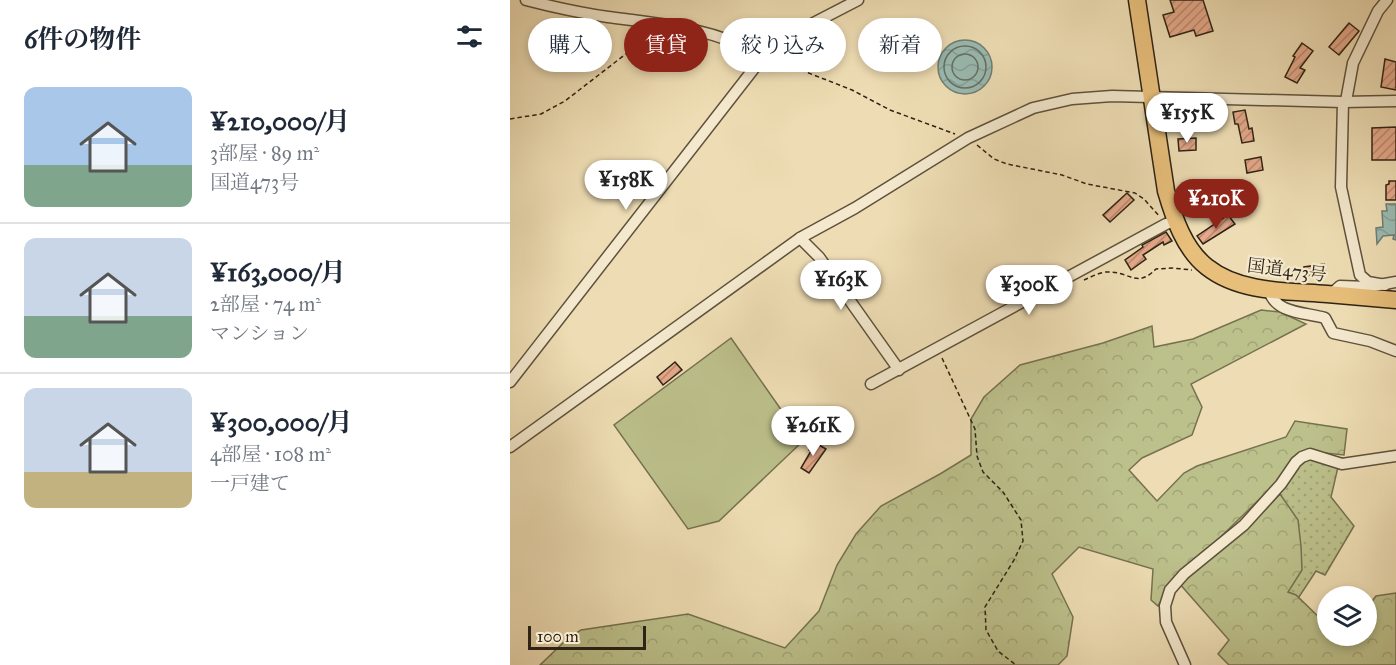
<!DOCTYPE html>
<html lang="ja">
<meta charset="utf-8">
<style>
body{margin:0;font-family:"IM FELL Great Primer","Noto Serif JP",serif;background:#f2f2f3;color:#1f2937;height:100vh;display:flex;flex-direction:column;font-size:22px;white-space:nowrap}
*{box-sizing:border-box;margin:0}
p{font-size:20px;color:#747a83}
.icon{flex:none;width:33px;height:33px;fill:none;stroke:currentColor;stroke-width:2;stroke-linecap:round;stroke-linejoin:round}
.map{position:relative;flex:1;overflow:hidden}
.drawer{display:flex;flex-direction:column;background:#fff;width:510px}
.drawer>*{flex:none}
.banner{position:absolute;left:18px;top:18px;width:570px;height:54px;display:flex;gap:12px}
.tools{position:absolute;left:807px;top:586px;display:grid;gap:12px}
.tools a{display:grid;place-items:center;width:60px;height:60px;border-radius:50%;background:#fff;box-shadow:0 3px 9px #0003;font-size:30px}
.scale{position:absolute;left:18px;bottom:15px;width:118px;box-sizing:border-box;padding-left:6px;border:3px solid #2e2314;border-top:0;font-size:16px;line-height:21px;white-space:nowrap;color:#2e2314;-webkit-text-stroke:4px #f4e9ce;paint-order:stroke}
.price{position:absolute;translate:-50% -51px;padding:0 14px;border-radius:21px;background:#fff;color:#222;font-size:20px;line-height:39px;filter:drop-shadow(0 2px 3px #0008)}
.price::after{content:'';position:absolute;left:50%;top:36px;width:18px;height:14px;margin-left:-9px;background:inherit;clip-path:polygon(0 0,100% 0,50% 100%)}
.price.current{background:#8f2418;color:#fff}
ul{padding:0;list-style:none}
li{display:flex;align-items:center;gap:18px;height:150px;padding:0 24px}
li+li{border-top:2px solid #e0e1e3}
li span{display:grid;place-items:center;flex:none;width:168px;height:120px;border-radius:12px;color:#555}
li>.icon{margin-inline-start:auto}
span .icon{width:72px;height:72px;fill:#fffc;stroke-width:1}
li b{font-size:26px}
h2{display:flex;justify-content:space-between;align-items:center;height:72px;padding:0 24px;font-size:26px}
.chip{padding:0 21px;border-radius:27px;background:#fff;box-shadow:0 3px 9px #0003;font-size:21px;line-height:54px}
.chip.current{background:#8f2418;color:#fff}
main{display:flex;flex:1;min-height:0}
.map>svg:first-child{display:block}
</style>
<main>
<section class="drawer">
<h2>6件の物件<svg class="icon" aria-label="filters" viewBox="0 0 24 24"><path d="M4 7h16M4 17h16"/><circle cx="9" cy="7" r="2"/><circle cx="15" cy="17" r="2"/></svg></h2>
<ul>
<li><span style="background:linear-gradient(#a9c7e8 65%,#7fa58c 0)"><svg class="icon" aria-label="home" viewBox="0 0 24 24"><path d="M3 11l9-7 9 7M6 9v11h12V9"/></svg></span><div><b>¥210,000/月</b><p>3部屋 · 89 m²</p><p>国道473号</p></div></li>
<li><span style="background:linear-gradient(#c9d6e8 65%,#7fa58c 0)"><svg class="icon" aria-label="home" viewBox="0 0 24 24"><path d="M3 11l9-7 9 7M6 9v11h12V9"/></svg></span><div><b>¥163,000/月</b><p>2部屋 · 74 m²</p><p>マンション</p></div></li>
<li><span style="background:linear-gradient(#c9d6e8 70%,#c2b280 0)"><svg class="icon" aria-label="home" viewBox="0 0 24 24"><path d="M3 11l9-7 9 7M6 9v11h12V9"/></svg></span><div><b>¥300,000/月</b><p>4部屋 · 108 m²</p><p>一戸建て</p></div></li>
</ul>
</section>
<div class="map">
<svg width="886" height="665" viewBox="0 0 886 665">
<defs>
<pattern id="grass-dots" width="8" height="8" patternUnits="userSpaceOnUse" patternTransform="scale(1.5)"><rect width="8" height="8" fill="#bcc08b"/><path d="M2 2h.1M6 6h.1" fill="none" stroke="#a2a577" stroke-width="1.8" stroke-linecap="round"/></pattern>
<pattern id="forest-crowns" width="20" height="18" patternUnits="userSpaceOnUse" patternTransform="scale(1.5)"><rect width="20" height="18" fill="#bcc08b"/><path d="M2 6a3 3 0 1 1 6 0M12 15a3 3 0 1 1 6 0" fill="none" stroke="#a2a577"/></pattern>
<pattern id="water-waves" width="16" height="10" patternUnits="userSpaceOnUse" patternTransform="scale(1.5)"><rect width="16" height="10" fill="#9abbb3"/><path d="M0 5q4-4 8 0t8 0" fill="none" stroke="#85a099"/></pattern>
<pattern id="building-hatch" width="6" height="6" patternUnits="userSpaceOnUse" patternTransform="scale(1.5)"><rect width="6" height="6" fill="#e6a98a"/><path d="M-1 1l2-2M0 6l6-6M5 7l2-2" fill="none" stroke="#bb8970"/></pattern>
</defs>
<rect width="100%" height="100%" fill="#eeddb4"/>
<filter id="stains"><feTurbulence type="fractalNoise" baseFrequency=".00333" numOctaves="4"/><feColorMatrix values="0 0 0 0 .2 0 0 0 0 .09 0 0 0 0 .02 0 0 0 .5 -.17"/></filter>
<radialGradient id="worn" r=".72"><stop offset=".6" stop-color="#630" stop-opacity="0"/><stop offset="1" stop-color="#630" stop-opacity=".3"/></radialGradient>
<path fill="url(#grass-dots)" stroke="#757250" stroke-width="1.5" d="M800 458 828 467 821 497 844 526 815 575 806 571 789 597 776 594 788 521 768 492 786 466Z"/>
<g fill="url(#forest-crowns)" stroke="#757250" stroke-width="1.5">
<path d="M751 310 770 312 796 324 681 384 692 407 682 435 632 458 619 470 647 501 674 473 687 466 776 437 785 421 837 429 834 455 796 451 766 483 685 562 667 574 648 606 641 600 643 569 569 547 542 574 563 617 557 656 548 665H30L56 640 71 630 178 614 275 648 309 611 327 565 346 534 371 506 430 474 461 455V419L474 397 510 365 593 343 642 326 644 347 683 339Z"/>
<path d="M770 494 788 520 791 546 792 570 778 592 786 595 817 625 818 636H856L857 608 866 596 886 593V665H719L708 654 719 640 669 583 737 529Z"/>
</g>
<path fill="#bcc08b" stroke="#757250" stroke-width="1.5" d="M221 338 293 441 209 521 178 529 104 425Z"/>
<g fill="url(#water-waves)" stroke="#6f7e73" stroke-width="1.5">
<circle cx="455" cy="67" r="27"/>
<path d="M876 204H886V240L883 239 884 235 873 236 867 244 866 228 873 227 872 211H877Z"/>
</g>
<g fill="none" stroke-linecap="round" stroke-linejoin="round">
<g stroke="#646f64" stroke-width="1.5">
<circle cx="455" cy="67" r="21"/>
<circle cx="455" cy="67" r="13"/>
</g>
</g>
<g fill="url(#building-hatch)" stroke="#2e2314" stroke-width="1.5">
<path d="M660 0H693L703 31 686 36 684 30 660 37 653 15 664 12Z"/>
<path d="M839 23 849 31 829 55 819 47Z"/>
<path d="M792 43 803 51 790 68 795 70 787 83 775 77 785 57 783 56Z"/>
<path d="M875 59 886 62V90L871 87Z"/>
<path d="M692 107V109L710 108 711 119 675 120V108Z"/>
<path d="M735 110 739 129 742 128 744 141 732 143 728 124H725L723 112Z"/>
<path d="M886 127V160H862V128Z"/>
<path d="M686 138V150L669 151 668 139Z"/>
<path d="M751 157 753 170 737 173 735 160Z"/>
<path d="M879 181H886V200H876V185L879 184Z"/>
<path d="M617 193 624 200 600 222 593 215Z"/>
<path d="M718 215 725 224 693 244 687 236Z"/>
<path d="M656 232 662 241 654 245 653 242 633 255 636 259 621 270 615 260 633 247 632 245Z"/>
<path d="M814 264 816 273 795 276 794 267Z"/>
<path d="M165 362 172 370 153 385 147 377Z"/>
<path d="M304 442 316 449 299 473 291 468 301 451 299 450Z"/>
</g>
<g fill="none" stroke-linecap="round" stroke-linejoin="round">
<g stroke="#5e523c" stroke-width="13">
<g id="minor">
<path d="M16 0C43 7 70 13 98 17 154 24 203 28 254 56"/>
<path d="M836 101 843 63 868 11 877 0"/>
<path d="M833 102 831 187 850 275 858 282 875 285"/>
<path d="M290 238 309 257 389 370"/>
<path d="M759 290C765 314 795 312 815 318L823 333 860 341 886 351"/>
<path d="M820 295 830 286 858 287 886 282"/>
<path d="M0 382 263 44 348 0"/>
<path d="M361 384 656 224 666 221"/>
<path d="M0 447 290 238 345 208 458 138 523 108 562 99 602 96 833 102 886 101"/>
<path d="M675 665 656 622 655 606 660 590 674 574 734 525 771 484 786 462 792 457 800 454 832 464 886 456"/>
</g>
</g>
<g stroke="#2e2314" stroke-width="19">
<path id="highway" d="M627 0 656 191C664 218 674 249 697 267 730 293 777 291 817 294 840 296 863 298 886 300"/>
</g>
<g stroke="#2e2314" stroke-width="1.5" stroke-dasharray="4.5 3" stroke-linecap="butt">
<path d="M263 59 342 90 380 110 445 134"/>
<path d="M0 119 31 114 55 101 121 50 144 38 150 32"/>
<path d="M467 145 484 159 497 164 552 175 577 184 625 193 634 199 650 217"/>
<path d="M574 280C581 277 590 272 597 272 620 271 626 289 646 269L662 268 682 270"/>
<path d="M432 358 465 429 467 456 473 472 493 492 511 520 513 541 504 560 475 607 476 630 488 651 506 665"/>
</g>
<use href="#minor" stroke="#f4e9ce" stroke-width="10"/>
<use href="#highway" stroke="#e7be7a" stroke-width="16"/>
</g>
<g text-anchor="middle" stroke-width="4.5" stroke-linejoin="round" paint-order="stroke">
<g font-size="18" fill="#2e2314" stroke="#f4e9ce">
<text transform="translate(777 270) rotate(7)" y="6">国道473号</text>
</g>
</g>
<rect width="100%" height="100%" filter="url(#stains)"/>
<rect width="100%" height="100%" fill="url(#worn)"/>
</svg>
<div class="tools">
<a><svg class="icon" aria-label="layers" viewBox="0 0 24 24"><path d="M12 4l9 5-9 5-9-5zM3 14l9 5 9-5"/></svg></a>
</div>
<div class="scale">100 m</div>
<b class="price" style="left:677px;top:144px">¥155K</b>
<b class="price" style="left:116px;top:211px">¥158K</b>
<b class="price current" style="left:706px;top:230px">¥210K</b>
<b class="price" style="left:331px;top:311px">¥163K</b>
<b class="price" style="left:519px;top:316px">¥300K</b>
<b class="price" style="left:303px;top:457px">¥261K</b>
<div class="banner">
<a class="chip">購入</a>
<a class="chip current">賃貸</a>
<a class="chip">絞り込み</a>
<a class="chip">新着</a>
</div>
</div>
</main>
